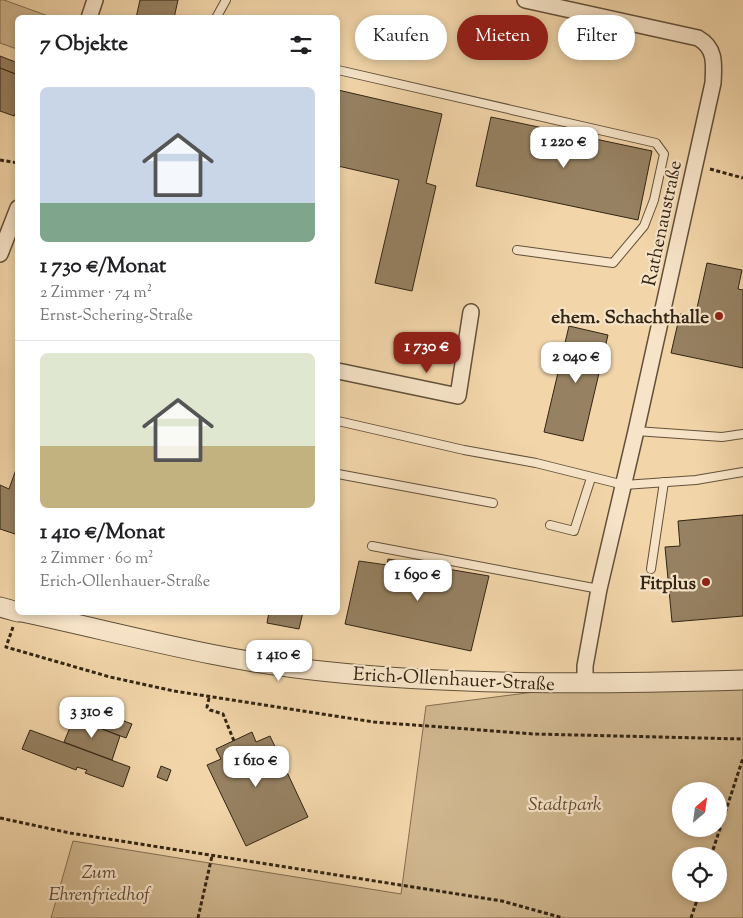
<!DOCTYPE html>
<html lang="de">
<meta charset="utf-8">
<style>
body{margin:0;font-family:"Sorts Mill Goudy",serif;background:#f6f6f6;color:#202124;height:100vh;display:flex;flex-direction:column;font-size:19px;white-space:nowrap}
*{box-sizing:border-box;margin:0}
p{font-size:16px;color:#757577}
.icon{flex:none;width:28px;height:28px;fill:none;stroke:currentColor;stroke-width:2;stroke-linecap:round;stroke-linejoin:round}
.map{position:relative;flex:1;overflow:hidden}
.panel{position:absolute;left:15px;top:15px;width:325px;height:600px;display:flex;flex-direction:column;background:#fff;border-radius:8px;box-shadow:0 2px 8px #0003}
.panel>*{flex:none}
.banner{position:absolute;left:355px;top:15px;width:312px;height:45px;display:flex;gap:10px}
.needle{width:32px;rotate:29deg}
.tools{position:absolute;left:672px;top:782px;display:grid;gap:10px}
.tools a{display:grid;place-items:center;width:55px;height:55px;border-radius:50%;background:#fff;box-shadow:0 2px 8px #0003;font-size:25px}
.price{position:absolute;translate:-50% -42px;padding:0 11px;border-radius:10px;background:#fff;color:#222;font-size:16px;line-height:32px;filter:drop-shadow(0 1px 2px #0008)}
.price::after{content:'';position:absolute;left:50%;top:30px;width:15px;height:11px;margin-left:-8px;background:inherit;clip-path:polygon(0 0,100% 0,50% 100%)}
.price.selected{background:#8f2418;color:#fff}
ul{padding:0;list-style:none}
li{display:grid;align-content:center;gap:10px;height:265px;padding:0 25px}
li+li{border-top:1px solid #e0e0e0}
li span{display:grid;place-items:center;height:155px;border-radius:8px;color:#555}
li>.icon{margin-inline-start:auto}
span .icon{width:90px;height:90px;fill:#fffc;stroke-width:1}
li b{font-size:21px}
h2{display:flex;justify-content:space-between;align-items:center;height:60px;padding:0 25px;font-size:21px}
.pill{padding:0 18px;border-radius:22px;background:#fff;box-shadow:0 2px 8px #0003;font-size:18px;line-height:45px}
.pill.selected{background:#8f2418;color:#fff}
.map>svg:first-child{display:block}
</style>
<div class="map">
<svg width="743" height="918" viewBox="0 0 743 918">
<rect width="100%" height="100%" fill="#f2d6aa"/>
<filter id="stains"><feTurbulence type="fractalNoise" baseFrequency=".004" numOctaves="4"/><feColorMatrix values="0 0 0 0 .2 0 0 0 0 .09 0 0 0 0 .02 0 0 0 .5 -.17"/></filter>
<radialGradient id="worn" r=".72"><stop offset=".6" stop-color="#630" stop-opacity="0"/><stop offset="1" stop-color="#630" stop-opacity=".3"/></radialGradient>
<g fill="#d1b890" stroke="#826e52" fill-rule="evenodd">
<path d="M0 0H4L51 17 18 18 17 49 0 43Z"/>
<path d="M743 681V918H51L73 841 401 894 426 706 565 688ZM681 791H719V829H681ZM681 856H719V894H681Z"/>
</g>
<g fill="#968162" stroke="#322514">
<path d="M140 0H178L174 18H136Z"/>
<path d="M0 56 18 63V75L0 68Z"/>
<path d="M0 68 18 75V107L14 116 0 111Z"/>
<path d="M338 90 442 114 426 183 436 186 412 291 375 283 399 180 338 166Z"/>
<path d="M491 117 652 151 638 220 476 186Z"/>
<path d="M707 263 742 270 738 289 743 290V368L671 353 680 314 695 317Z"/>
<path d="M569 326 608 335 583 441 544 432Z"/>
<path d="M18 464V535L0 529V485L9 489Z"/>
<path d="M743 515V616L672 622 665 547 680 546 678 521Z"/>
<path d="M388 559 489 576 471 651 345 624 359 561 387 565Z"/>
<path d="M269 612H303L299 629 267 623Z"/>
<path d="M73 702 93 709 92 713 98 716 105 714 132 724 126 738 68 716Z"/>
<path d="M74 718 120 736 112 760 64 742Z"/>
<path d="M30 730 130 767 123 787 85 773 87 770 77 767 76 770 22 749Z"/>
<path d="M252 732 256 742 270 736 308 817 246 846 207 765 221 759 216 749Z"/>
<path d="M161 766 171 770 167 781 157 777Z"/>
</g>
<g fill="none" stroke-linecap="round" stroke-linejoin="round">
<g stroke="#62513a" stroke-width="10">
<g id="service">
<path d="M216 18 226 0"/>
<path d="M338 70 656 143 664 154 654 200 644 226 613 263 517 250"/>
<path d="M338 421 464 450 536 463 624 485 696 480 743 472"/>
<path d="M636 431 722 437 743 434"/>
<path d="M338 474 493 503"/>
<path d="M550 525 574 531 591 478"/>
<path d="M372 546 599 589"/>
<path d="M651 569 664 482"/>
</g>
</g>
<g stroke="#62513a" stroke-width="18">
<g id="minor">
<path d="M525 0 698 38C716 48 714 64 713 83L636 431 599 589 585 666V684"/>
<path d="M89 18 95 0"/>
<path d="M0 254 18 208"/>
<path d="M338 371 458 396 471 312"/>
</g>
</g>
<g stroke="#62513a" stroke-width="21">
<g id="tertiary">
<path d="M0 607 18 612"/>
<path d="M22 612C121 633 220 661 321 671 461 686 602 684 743 680"/>
</g>
</g>
<g stroke="#322514" stroke-width="3" stroke-dasharray="4 2.5" stroke-linecap="butt">
<path d="M0 160 18 163"/>
<path d="M710 169 743 178"/>
<path d="M13 627 6 647 110 677 174 691 374 722 534 734 743 739"/>
<path d="M209 698 207 707 210 710 223 714 234 741"/>
<path d="M0 818 70 833 502 901 563 918"/>
<path d="M711 856 743 758"/>
<path d="M198 918 212 856"/>
<path d="M691 918 699 894"/>
</g>
<use href="#service" stroke="#f7e4c8" stroke-width="8"/>
<use href="#minor" stroke="#f7e4c8" stroke-width="15"/>
<use href="#tertiary" stroke="#f7e4c8" stroke-width="19"/>
</g>
<g fill="#8f2418" stroke="#f7e4c8" stroke-width="2">
<circle cx="719" cy="316" r="5"/>
<circle cx="706" cy="582" r="5"/>
</g>
<g text-anchor="middle" stroke-width="4.5" stroke-linejoin="round" paint-order="stroke">
<g font-size="19" fill="#322514" stroke="#f7e4c8">
<text transform="translate(661 223) rotate(-78)" y="7">Rathenaustraße</text>
<text transform="translate(454 678) rotate(3)" y="7">Erich-Ollenhauer-Straße</text>
</g>
<g font-size="19" font-weight="bold" fill="#322514" stroke="#f7e4c8" text-anchor="end">
<text x="709" y="323">ehem. Schachthalle</text>
<text x="696" y="589">Fitplus</text>
</g>
<g font-size="19" font-style="italic" fill="#5a4a33" stroke="#f7e4c8">
<text x="565" y="810">Stadtpark</text>
<text x="99" y="878">Zum<tspan x="99" dy="22">Ehrenfriedhof</tspan></text>
</g>
</g>
<rect width="100%" height="100%" filter="url(#stains)"/>
<rect width="100%" height="100%" fill="url(#worn)"/>
</svg>
<div class="tools">
<a><svg class="needle" viewBox="-14 -14 28 28"><path d="M0-13l5 13h-10z" fill="#e53935"/><path d="M0 13l5-13h-10z" fill="#757577"/></svg></a>
<a><svg class="icon" aria-label="locate" viewBox="0 0 24 24"><circle cx="12" cy="12" r="6"/><path d="M12 2v4M12 18v4M2 12h4M18 12h4"/></svg></a>
</div>
<b class="price" style="left:564px;top:169px">1 220 €</b>
<b class="price selected" style="left:427px;top:374px">1 730 €</b>
<b class="price" style="left:576px;top:384px">2 040 €</b>
<b class="price" style="left:418px;top:602px">1 690 €</b>
<b class="price" style="left:279px;top:682px">1 410 €</b>
<b class="price" style="left:92px;top:739px">3 310 €</b>
<b class="price" style="left:256px;top:788px">1 610 €</b>
<div class="banner">
<a class="pill">Kaufen</a>
<a class="pill selected">Mieten</a>
<a class="pill">Filter</a>
</div>
<section class="panel">
<h2>7 Objekte<svg class="icon" aria-label="filters" viewBox="0 0 24 24"><path d="M4 7h16M4 17h16"/><circle cx="9" cy="7" r="2"/><circle cx="15" cy="17" r="2"/></svg></h2>
<ul>
<li><span style="background:linear-gradient(#c9d6e8 75%,#7fa58c 0)"><svg class="icon" aria-label="home" viewBox="0 0 24 24"><path d="M3 11l9-7 9 7M6 9v11h12V9"/></svg></span><div><b>1 730 €/Monat</b><p>2 Zimmer · 74 m²</p><p>Ernst-Schering-Straße</p></div></li>
<li><span style="background:linear-gradient(#dfe7d0 60%,#c2b280 0)"><svg class="icon" aria-label="home" viewBox="0 0 24 24"><path d="M3 11l9-7 9 7M6 9v11h12V9"/></svg></span><div><b>1 410 €/Monat</b><p>2 Zimmer · 60 m²</p><p>Erich-Ollenhauer-Straße</p></div></li>
</ul>
</section>
</div>
